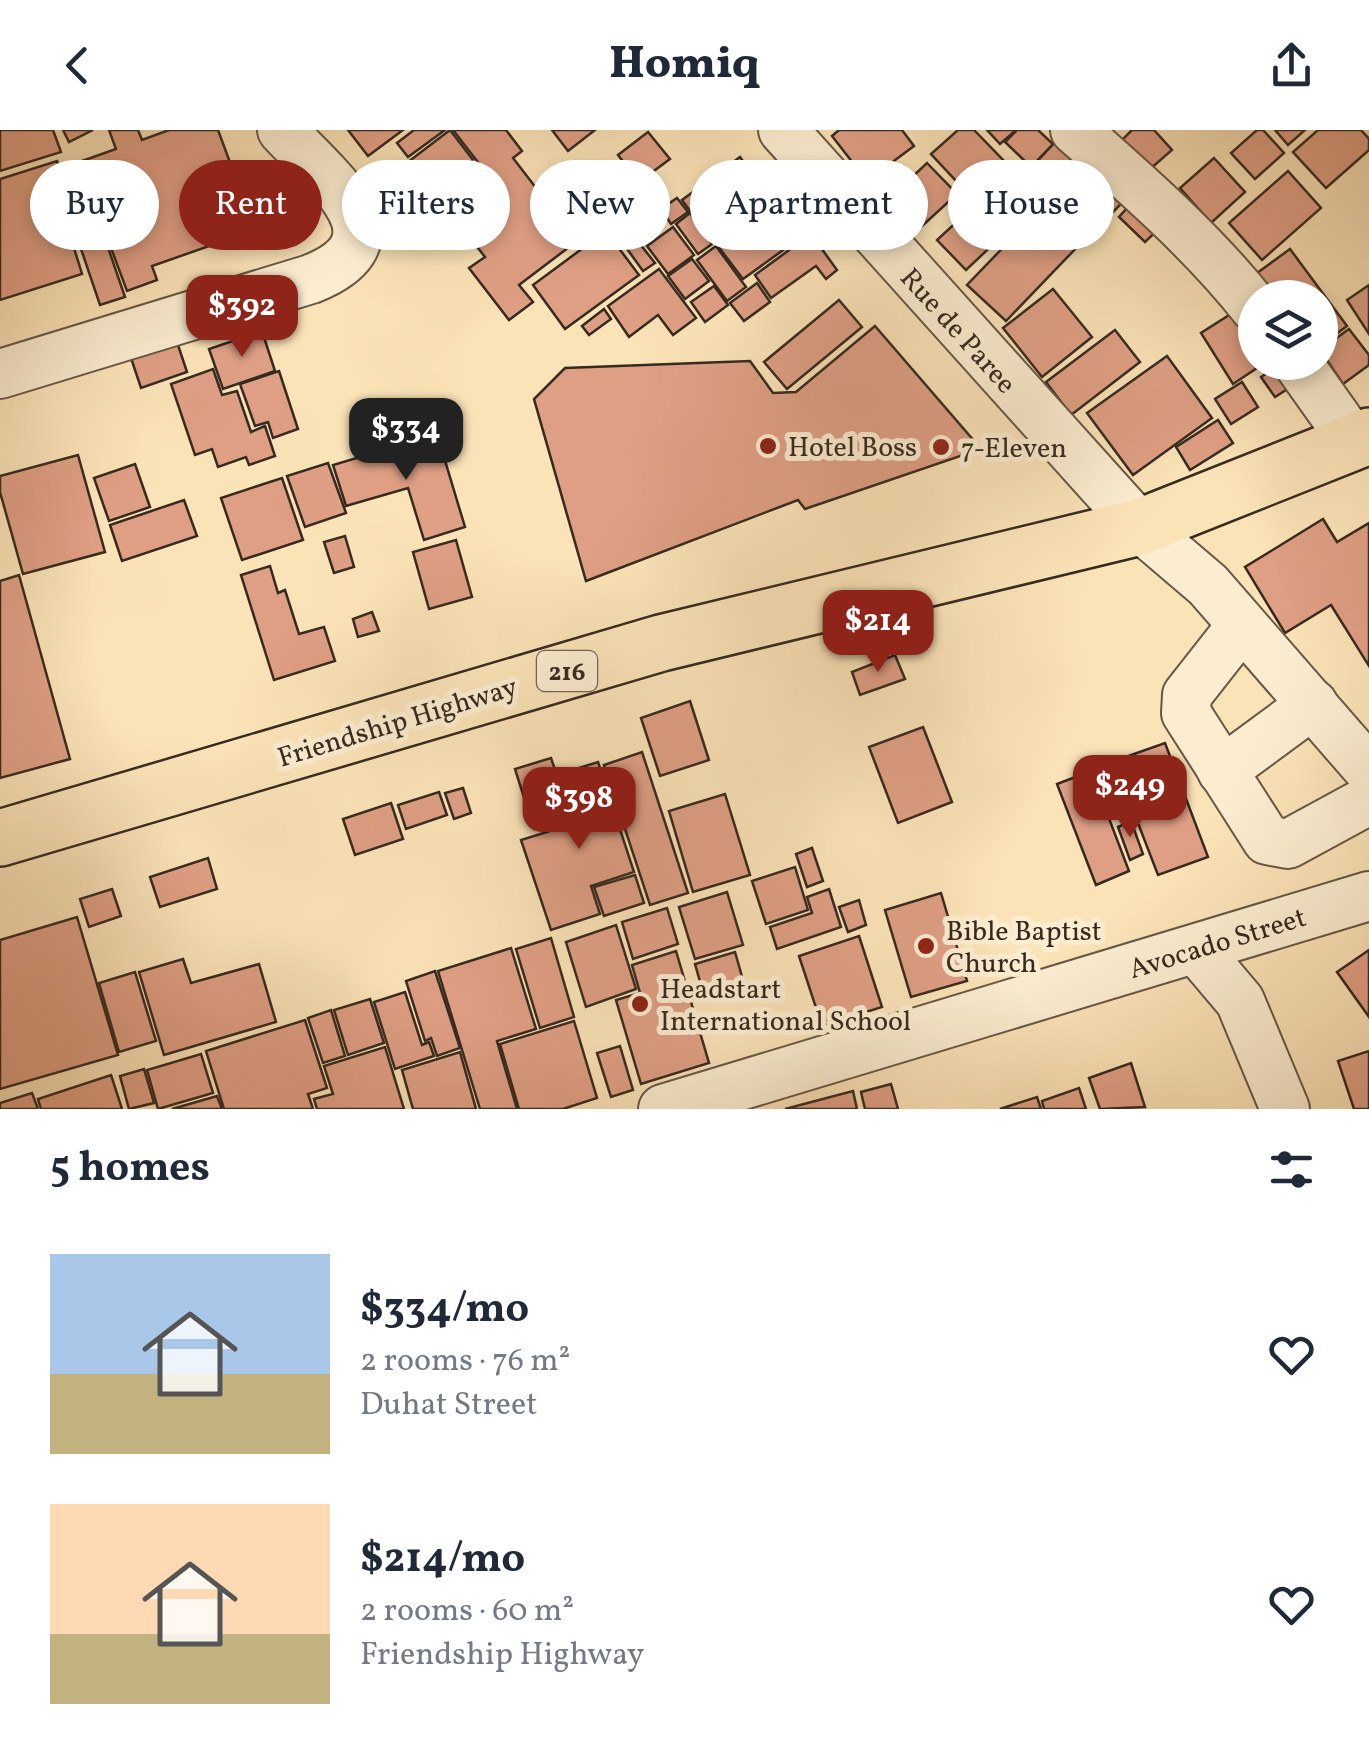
<!DOCTYPE html>
<meta charset="utf-8">
<style>
body{margin:0;font-family:Vollkorn,serif;background:#f6f6f7;color:#1f2937;height:100vh;display:flex;flex-direction:column;font-size:38px;white-space:nowrap}
*{box-sizing:border-box;margin:0}
p{font-size:32px;color:#747a83}
.icon{flex:none;width:55px;height:55px;fill:none;stroke:currentColor;stroke-width:2;stroke-linecap:round;stroke-linejoin:round}
.map{position:relative;height:979px;overflow:hidden}
.panel{display:flex;flex-direction:column;background:#fff;flex:1}
.panel>*{flex:none}
.hud{position:absolute;left:30px;top:30px;width:1310px;height:90px;display:flex;gap:20px}
.controls{position:absolute;left:1238px;top:150px;display:grid;gap:20px}
.controls a{display:grid;place-items:center;width:100px;height:100px;border-radius:50%;background:#fff;box-shadow:0 5px 15px #0003;font-size:50px}
.price{position:absolute;translate:-50% -85px;padding:0 22px;border-radius:20px;background:#8f2418;color:#fff;font-size:32px;line-height:65px;filter:drop-shadow(0 2px 5px #0008)}
.price::after{content:'';position:absolute;left:50%;top:60px;width:30px;height:22px;margin-left:-15px;background:inherit;clip-path:polygon(0 0,100% 0,50% 100%)}
.price.active{background:#222;color:#fff}
ul{padding:0;list-style:none}
li{display:flex;align-items:center;gap:30px;height:250px;padding:0 50px}
li span{display:grid;place-items:center;flex:none;width:280px;height:200px;border-radius:0px;color:#555}
li>.icon{margin-inline-start:auto}
span .icon{width:120px;height:120px;fill:#fffc;stroke-width:1}
li b{font-size:42px}
h2{display:flex;justify-content:space-between;align-items:center;height:120px;padding:0 50px;font-size:42px}
.tag{padding:0 35px;border-radius:45px;background:#fff;box-shadow:0 5px 15px #0003;font-size:35px;line-height:90px}
.tag.active{background:#8f2418;color:#fff}
header{display:flex;justify-content:space-between;align-items:center;height:130px;padding:0 50px;background:#fff;font-size:45px;font-weight:800}
.map>svg:first-child{display:block}
</style>
<header><svg class="icon" aria-label="back" viewBox="0 0 24 24"><path d="M15 5l-7 7 7 7"/></svg>Homiq<svg class="icon" aria-label="share" viewBox="0 0 24 24"><path d="M12 15V3M7 8l5-5 5 5M5 13v7h14v-7"/></svg></header>
<div class="map">
<svg width="1369" height="979" viewBox="0 0 1369 979">
<rect width="100%" height="100%" fill="#fbe3b8"/>
<filter id="stains"><feTurbulence type="fractalNoise" baseFrequency=".002" numOctaves="4"/><feColorMatrix values="0 0 0 0 .2 0 0 0 0 .09 0 0 0 0 .02 0 0 0 .5 -.17"/></filter>
<radialGradient id="worn" r=".72"><stop offset=".6" stop-color="#630" stop-opacity="0"/><stop offset="1" stop-color="#630" stop-opacity=".3"/></radialGradient>
<g fill="#df9f84" stroke="#362a1f" stroke-width="2.5">
<path d="M0 0H53L61 22 0 41Z"/>
<path d="M63 0H93L69 12Z"/>
<path d="M109 0H138L142 10 169 0H218L255 100 152 136 157 150 127 161 79 32 116 19Z"/>
<path d="M348 0H403L368 26Z"/>
<path d="M414 0H445L408 27 397 13Z"/>
<path d="M450 0 473 30 413 75 391 45Z"/>
<path d="M453 0H506L522 21 513 28 577 111 519 155 533 172 509 190 469 138 485 127 450 82 476 63 467 52 484 40Z"/>
<path d="M552 0H595L568 21Z"/>
<path d="M839 0H902L914 16 867 51 832 6Z"/>
<path d="M958 0H974L1005 32 976 58 966 46 958 53 931 24Z"/>
<path d="M987 0H1016L1000 14Z"/>
<path d="M1017 0H1038L1053 14 1031 37 1005 12Z"/>
<path d="M1132 0H1154L1172 20 1149 40 1122 10Z"/>
<path d="M1257 0H1263L1284 23 1255 49 1231 23Z"/>
<path d="M1275 0H1305L1288 15Z"/>
<path d="M1318 0H1361L1369 9V20L1326 58 1293 22Z"/>
<path d="M648 2 670 29 639 52 618 25Z"/>
<path d="M1062 5 1085 26 1050 62 1028 41Z"/>
<path d="M1092 22 1110 39 1067 85 1048 68Z"/>
<path d="M740 27 765 62 707 104 682 70Z"/>
<path d="M1214 28 1245 62 1211 93 1180 58Z"/>
<path d="M57 31 72 76 84 72 93 98 70 105 82 144 0 170V49Z"/>
<path d="M927 33 957 64 921 97 892 66Z"/>
<path d="M473 36 478 43 464 53 470 61 449 78 437 63Z"/>
<path d="M1114 39 1135 60 1088 107 1068 86Z"/>
<path d="M1288 41 1321 78 1262 130 1229 93Z"/>
<path d="M773 62 804 105 743 149 711 107Z"/>
<path d="M433 63 458 95 440 109 415 76Z"/>
<path d="M677 68 688 82 671 94 661 79Z"/>
<path d="M1136 68 1163 95 1145 112 1119 87Z"/>
<path d="M976 74 1004 104 966 140 937 110Z"/>
<path d="M1041 78 1080 114 1006 191 967 155Z"/>
<path d="M690 83 712 114 698 124 676 94Z"/>
<path d="M673 97 694 125 668 144 647 116Z"/>
<path d="M606 101 639 145 565 199 533 155Z"/>
<path d="M103 103 125 167 100 175 78 110Z"/>
<path d="M811 104 837 140 826 149 816 136 771 168 755 145Z"/>
<path d="M636 109 655 133 643 141 625 116Z"/>
<path d="M716 116 746 157 727 171 697 130Z"/>
<path d="M1290 119 1347 196 1320 216V168H1269L1253 146Z"/>
<path d="M692 129 709 151 685 169 668 146Z"/>
<path d="M659 139 696 188 673 205 658 185 629 207 608 176Z"/>
<path d="M757 153 770 172 744 191 730 173Z"/>
<path d="M1369 155V204L1347 170Z"/>
<path d="M714 156 728 175 705 192 691 172Z"/>
<path d="M1053 159 1092 207 1042 247 1003 198Z"/>
<path d="M839 170 862 197 787 259 764 232Z"/>
<path d="M1245 175 1255 190V232H1266L1233 254 1201 203Z"/>
<path d="M604 179 611 189 589 205 582 196Z"/>
<path d="M875 196 981 319 805 379 798 370 586 451 534 269 565 238 750 231 773 263 796 262Z"/>
<path d="M1349 199 1369 225V235L1343 254 1320 220Z"/>
<path d="M1115 200 1140 232 1071 285 1046 252Z"/>
<path d="M262 201 275 241 223 259 209 219Z"/>
<path d="M176 209 187 242 141 258 130 225Z"/>
<path d="M1167 226 1212 288 1133 345 1087 283Z"/>
<path d="M1284 232 1300 251 1275 267 1261 247Z"/>
<path d="M213 239 222 265 237 261 251 302 265 296 275 326 249 335 246 327 218 337 212 319 195 325 171 254Z"/>
<path d="M279 241 298 299 273 308 268 292 255 296 240 254Z"/>
<path d="M1242 252 1258 277 1231 294 1215 269Z"/>
<path d="M1218 290 1233 313 1190 340 1176 317Z"/>
<path d="M437 304 465 397 424 410 408 358 346 376 333 335Z"/>
<path d="M78 325 105 422 23 444 0 362V346Z"/>
<path d="M328 333 346 383 305 397 287 346Z"/>
<path d="M135 334 150 377 109 391 94 348Z"/>
<path d="M282 348 303 410 242 430 221 368Z"/>
<path d="M184 370 197 406 122 431 110 395Z"/>
<path d="M1323 389 1337 412 1369 393V536L1331 475 1285 503 1245 437Z"/>
<path d="M345 406 354 437 334 443 324 412Z"/>
<path d="M456 410 472 467 429 479 413 422Z"/>
<path d="M270 436 278 463 285 460 299 504 324 497 335 531 274 550 241 445Z"/>
<path d="M19 445 70 629 0 648V451Z"/>
<path d="M372 482 379 501 358 507 353 489Z"/>
<path d="M895 525 905 549 860 565 852 542Z"/>
<path d="M690 571 709 630 660 646 641 588Z"/>
<path d="M923 597 952 672 898 693 869 617Z"/>
<path d="M1165 613 1208 727 1158 745 1114 631Z"/>
<path d="M642 622 688 763 650 775 604 635Z"/>
<path d="M551 628 571 687 534 699 515 639Z"/>
<path d="M598 632 634 742 591 756 600 784 551 800 521 710 579 692 563 643Z"/>
<path d="M1091 641 1129 741 1096 755 1057 654Z"/>
<path d="M463 658 471 683 454 689 445 663Z"/>
<path d="M439 662 447 685 406 699 398 675Z"/>
<path d="M725 664 750 745 693 762 669 681Z"/>
<path d="M391 673 403 709 355 725 343 689Z"/>
<path d="M1131 691 1143 724 1130 730 1118 697Z"/>
<path d="M812 718 823 751 807 757 796 724Z"/>
<path d="M208 728 217 759 160 777 150 747Z"/>
<path d="M795 737 808 780 766 794 752 751Z"/>
<path d="M635 745 644 773 604 786 594 757Z"/>
<path d="M112 759 121 786 89 797 80 769Z"/>
<path d="M829 759 841 797 777 819 770 797 812 783 807 767Z"/>
<path d="M727 762 743 815 695 829 679 777Z"/>
<path d="M941 763 967 851 911 867 885 780Z"/>
<path d="M859 770 866 795 848 802 839 777Z"/>
<path d="M667 778 678 814 633 829 622 792Z"/>
<path d="M77 787 118 925 0 959V810Z"/>
<path d="M616 795 636 859 586 877 566 812Z"/>
<path d="M859 806 882 877 822 896 799 826Z"/>
<path d="M551 808 574 887 540 898 516 819Z"/>
<path d="M511 818 536 899 497 911 517 979H480L438 841Z"/>
<path d="M1369 820V887L1337 842Z"/>
<path d="M676 821 709 933 641 954 616 870 640 863 632 835Z"/>
<path d="M735 822 743 850 703 862 695 834Z"/>
<path d="M183 829 191 853 259 834 276 892 164 925 139 842Z"/>
<path d="M435 841 460 918 437 926 431 908 425 911 406 851Z"/>
<path d="M135 842 156 911 119 922 99 853Z"/>
<path d="M405 862 422 915 429 912 434 926 395 939 374 872Z"/>
<path d="M370 869 384 913 348 925 334 880Z"/>
<path d="M331 880 345 926 323 933 308 888Z"/>
<path d="M305 890 327 958 308 964 313 979H224L206 921Z"/>
<path d="M574 891 597 968 563 979H519L500 914Z"/>
<path d="M620 916 633 960 611 967 597 923Z"/>
<path d="M385 917 404 979H317L314 969 333 964 324 936Z"/>
<path d="M1369 921V979H1354L1338 931Z"/>
<path d="M460 922 476 979H413L402 940Z"/>
<path d="M201 924 213 963 158 979 147 940Z"/>
<path d="M1131 933 1145 977 1100 979 1089 948Z"/>
<path d="M144 939 154 973 129 979 120 946Z"/>
<path d="M111 945 122 979H41L38 969Z"/>
<path d="M891 954 898 979H865L861 962Z"/>
<path d="M1079 958 1086 979H1044L1042 971Z"/>
<path d="M853 961 857 979H785Z"/>
<path d="M32 963 38 979H0V973Z"/>
<path d="M217 966 222 979H172Z"/>
<path d="M1037 967 1041 979H1000Z"/>
</g>
<g fill="none" stroke-linecap="round" stroke-linejoin="round">
<g stroke="#675845" stroke-width="52">
<g id="minor">
<path d="M783 0 1140 397 1208 455 1369 640"/>
<path d="M1075 0C1138 56 1202 111 1255 178"/>
<path d="M1297 232 1355 314"/>
<path d="M0 244 311 149C411 109 325 47 282 0"/>
<path d="M1242 495 1187 565 1186 583 1267 710 1288 714 1369 670"/>
<path d="M1222 641 1313 574"/>
<path d="M1196 819 1240 871 1285 979"/>
<path d="M663 979 1369 766"/>
</g>
</g>
<g stroke="#362a1f" stroke-width="60">
<path id="major" d="M0 708 661 513 1140 397 1369 306"/>
</g>
<use href="#minor" stroke="#fcedd1" stroke-width="48"/>
<use href="#major" stroke="#fbe3b8" stroke-width="55"/>
</g>
<g fill="#8f2418" stroke="#fcedd1" stroke-width="4">
<circle cx="768" cy="316" r="10"/>
<circle cx="941" cy="317" r="10"/>
<circle cx="926" cy="816" r="10"/>
<circle cx="640" cy="874" r="10"/>
</g>
<g text-anchor="middle" stroke-width="10" stroke-linejoin="round" paint-order="stroke">
<rect fill="#fcedd1" stroke="#716454" stroke-width="2.5" x="537" y="521" width="60" height="40" rx="8"/>
<g font-size="25" font-weight="bold" fill="#362a1f">
<text x="567" y="550">216</text>
</g>
<g font-size="28" fill="#362a1f" stroke="#fcedd1">
<text transform="translate(959 200) rotate(48)" y="10">Rue de Paree</text>
<text transform="translate(397 591) rotate(-17)" y="10">Friendship Highway</text>
<text transform="translate(1217 812) rotate(-17)" y="10">Avocado Street</text>
</g>
<g font-size="28" fill="#362a1f" stroke="#fcedd1" text-anchor="start">
<text x="788" y="326">Hotel Boss</text>
<text x="961" y="327">7-Eleven</text>
<text x="946" y="810">Bible Baptist<tspan x="946" dy="32">Church</tspan></text>
<text x="660" y="868">Headstart<tspan x="660" dy="32">International School</tspan></text>
</g>
</g>
<rect width="100%" height="100%" filter="url(#stains)"/>
<rect width="100%" height="100%" fill="url(#worn)"/>
</svg>
<div class="controls">
<a><svg class="icon" aria-label="layers" viewBox="0 0 24 24"><path d="M12 4l9 5-9 5-9-5zM3 14l9 5 9-5"/></svg></a>
</div>
<b class="price" style="left:242px;top:230px">$392</b>
<b class="price active" style="left:406px;top:353px">$334</b>
<b class="price" style="left:878px;top:545px">$214</b>
<b class="price" style="left:1130px;top:710px">$249</b>
<b class="price" style="left:579px;top:722px">$398</b>
<div class="hud">
<a class="tag">Buy</a>
<a class="tag active">Rent</a>
<a class="tag">Filters</a>
<a class="tag">New</a>
<a class="tag">Apartment</a>
<a class="tag">House</a>
</div>
</div>
<section class="panel">
<h2>5 homes<svg class="icon" aria-label="filters" viewBox="0 0 24 24"><path d="M4 7h16M4 17h16"/><circle cx="9" cy="7" r="2"/><circle cx="15" cy="17" r="2"/></svg></h2>
<ul>
<li><span style="background:linear-gradient(#a9c7e8 60%,#c2b280 0)"><svg class="icon" aria-label="home" viewBox="0 0 24 24"><path d="M3 11l9-7 9 7M6 9v11h12V9"/></svg></span><div><b>$334/mo</b><p>2 rooms · 76 m²</p><p>Duhat Street</p></div><svg class="icon" aria-label="heart" viewBox="0 0 24 24"><path d="M12 20l-8-8c-3-5 5-10 8-4 3-6 11-1 8 4z"/></svg></li>
<li><span style="background:linear-gradient(#ffd9b3 65%,#c2b280 0)"><svg class="icon" aria-label="home" viewBox="0 0 24 24"><path d="M3 11l9-7 9 7M6 9v11h12V9"/></svg></span><div><b>$214/mo</b><p>2 rooms · 60 m²</p><p>Friendship Highway</p></div><svg class="icon" aria-label="heart" viewBox="0 0 24 24"><path d="M12 20l-8-8c-3-5 5-10 8-4 3-6 11-1 8 4z"/></svg></li>
</ul>
</section>
